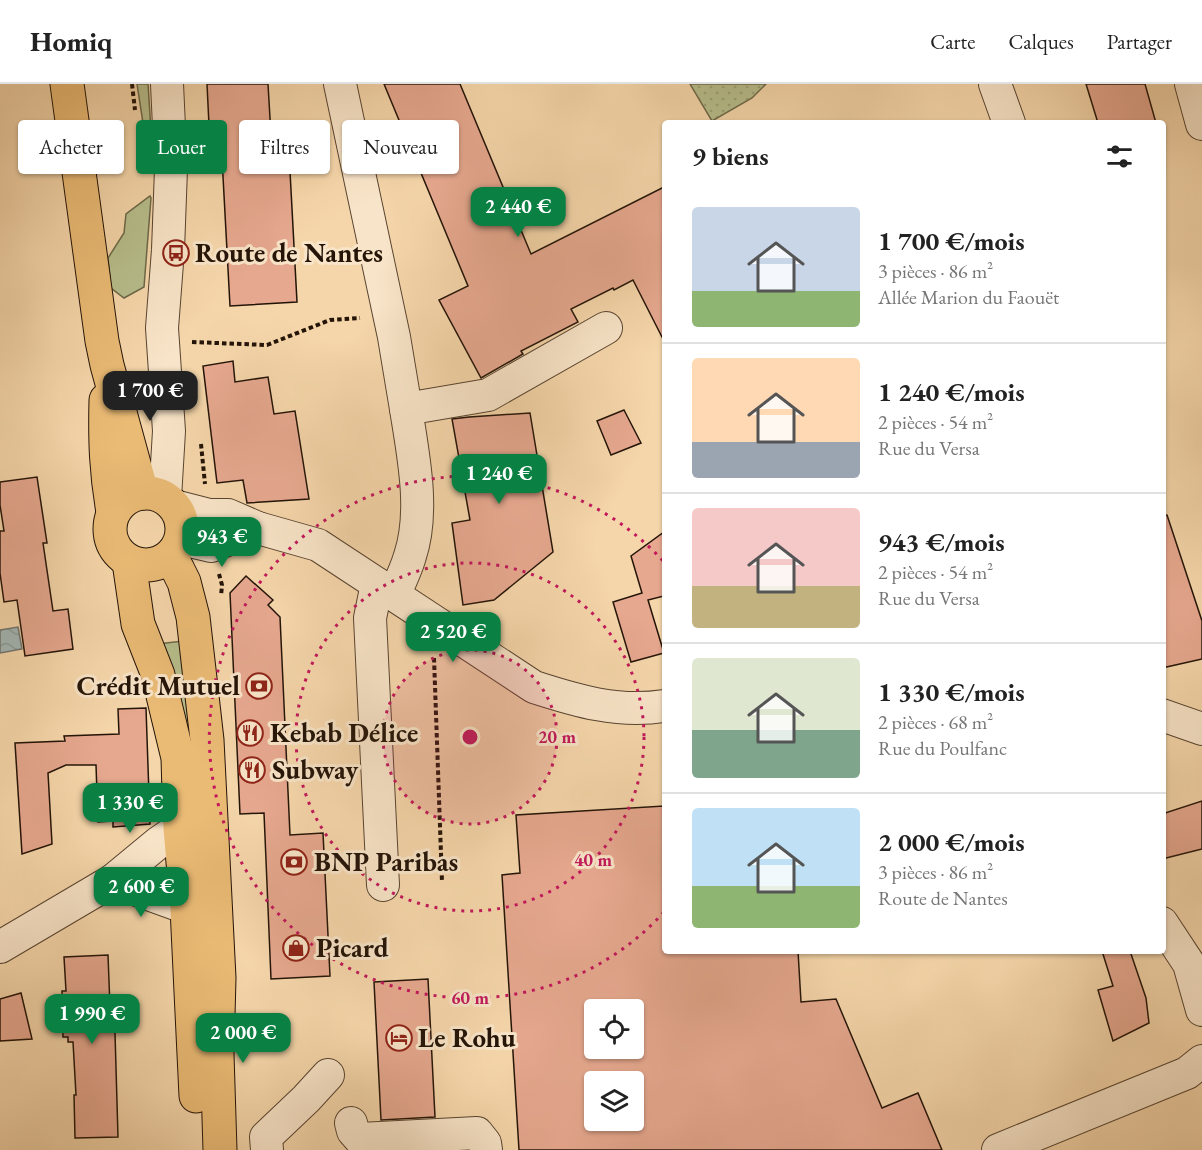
<!DOCTYPE html>
<html lang="fr">
<meta charset="utf-8">
<style>
body{margin:0;font-family:"EB Garamond",serif;background:#f6f6f6;color:#222;height:100vh;display:flex;flex-direction:column;font-size:22px;white-space:nowrap}
*{box-sizing:border-box;margin:0}
p{font-size:20px;color:#767676}
.icon{flex:none;width:33px;height:33px;fill:none;stroke:currentColor;stroke-width:2;stroke-linecap:round;stroke-linejoin:round}
.map{position:relative;flex:1;overflow:hidden}
.sheet{position:absolute;left:662px;top:36px;width:504px;height:834px;display:flex;flex-direction:column;background:#fff;border-radius:6px;box-shadow:0 2px 4px #0004}
.sheet>*{flex:none}
.hud{position:absolute;left:18px;top:36px;width:554px;height:54px;display:flex;gap:12px}
.buttons{position:absolute;left:584px;top:915px;display:grid;gap:12px}
.buttons a{display:grid;place-items:center;width:60px;height:60px;border-radius:6px;background:#fff;box-shadow:0 2px 4px #0004;font-size:30px}
.price{position:absolute;translate:-50% -51px;padding:0 14px;border-radius:12px;background:#0b8043;color:#fff;font-size:20px;line-height:39px;filter:drop-shadow(0 2px 3px #0008)}
.price::after{content:'';position:absolute;left:50%;top:36px;width:18px;height:14px;margin-left:-9px;background:inherit;clip-path:polygon(0 0,100% 0,50% 100%)}
.price.selected{background:#222;color:#fff}
ul{padding:0;list-style:none}
li{display:flex;align-items:center;gap:18px;height:150px;padding:0 30px}
li+li{border-top:2px solid #e0e0e0}
li span{display:grid;place-items:center;flex:none;width:168px;height:120px;border-radius:6px;color:#555}
li>.icon{margin-inline-start:auto}
span .icon{width:72px;height:72px;fill:#fffc;stroke-width:1}
li b{font-size:26px}
h2{display:flex;justify-content:space-between;align-items:center;height:72px;padding:0 30px;font-size:26px}
.pill{padding:0 21px;border-radius:6px;background:#fff;box-shadow:0 2px 4px #0004;font-size:21px;line-height:54px}
.pill.selected{background:#0b8043;color:#fff}
header{display:flex;align-items:center;gap:36px;box-sizing:border-box;height:84px;padding:0 30px;background:#fff;border-bottom:2px solid #e0e0e0}
header strong{font-size:28px}
nav{display:flex;gap:33px;margin-inline-start:auto;font-size:21px}
.map>svg:first-child{display:block}
</style>
<header>
<strong>Homiq</strong>
<nav><a>Carte</a><a>Calques</a><a>Partager</a></nav>
</header>
<div class="map">
<svg width="1202" height="1066" viewBox="0 0 1202 1066">
<defs>
<pattern id="park-dots" width="8" height="8" patternUnits="userSpaceOnUse" patternTransform="scale(1.5)"><rect width="8" height="8" fill="#b7be8c"/><path d="M2 2h.1M6 6h.1" fill="none" stroke="#9da277" stroke-width="1.8" stroke-linecap="round"/></pattern>
<pattern id="water-waves" width="16" height="10" patternUnits="userSpaceOnUse" patternTransform="scale(1.5)"><rect width="16" height="10" fill="#a3b6b5"/><path d="M0 5q4-4 8 0t8 0" fill="none" stroke="#8c9c9a"/></pattern>
</defs>
<rect width="100%" height="100%" fill="#f5d6aa"/>
<filter id="stains"><feTurbulence type="fractalNoise" baseFrequency=".00333" numOctaves="4"/><feColorMatrix values="0 0 0 0 .2 0 0 0 0 .09 0 0 0 0 .02 0 0 0 .5 -.17"/></filter>
<radialGradient id="worn" r=".72"><stop offset=".6" stop-color="#630" stop-opacity="0"/><stop offset="1" stop-color="#630" stop-opacity=".3"/></radialGradient>
<g fill="#b7be8c" stroke="#6e694a" stroke-width="1.5">
<path d="M137 0H148L153 77 149 78Z"/>
<path d="M150 112 151 114 144 203 124 214 111 204 108 174 124 149 126 130Z"/>
<path d="M183 557 199 687 158 560Z"/>
</g>
<path fill="url(#park-dots)" stroke="#6e694a" stroke-width="1.5" d="M690 0H766L752 14 712 37Z"/>
<path fill="url(#water-waves)" stroke="#707570" stroke-width="1.5" d="M18 543 22 565 0 569V546Z"/>
<g fill="#e6a88f" stroke="#241408" stroke-width="1.5" fill-rule="evenodd">
<path d="M207 0H268L271 51 288 50 297 218 230 222 220 37 209 41Z"/>
<path d="M384 0H460L531 170 664 103V257L633 196 614 206 613 204 571 225 578 238 521 267 523 270 481 294 439 216 468 202Z"/>
<path d="M1086 0H1145L1156 39H1098Z"/>
<path d="M233 277 235 298 268 293 274 330 295 327 309 415 247 419 243 396 217 399 203 282Z"/>
<path d="M624 326 641 359 611 371 597 337Z"/>
<path d="M530 329 553 468 494 516 463 521 452 439 470 436 452 335 469 333Z"/>
<path d="M37 393 47 459H43L53 527 68 525 73 565 25 572 17 516 4 518 0 489V447H4L0 421V398Z"/>
<path d="M1167 431 1202 537V575L1162 584V432Z"/>
<path d="M664 448V512L648 516 664 569 631 578 613 518 642 509 631 472Z"/>
<path d="M246 492 273 516 268 521 280 533 290 751 323 749 330 892 271 895 264 729 240 730 230 509Z"/>
<path d="M146 624 150 740 113 743V737L98 738 96 681H66L48 689 52 760 22 770 15 659 65 657 64 652 119 650 118 625Z"/>
<path d="M1202 717V765L1162 775V730Z"/>
<path d="M664 722V867H798L801 918 836 915 882 1024 918 1009 942 1066H519L502 791 520 789 516 731ZM594 926H633V964H594ZM594 998H633V1036H594Z"/>
<path d="M1102 867H1130L1146 914 1149 939 1113 957 1098 906 1113 902Z"/>
<path d="M108 871 110 923H113L115 949 118 1053 75 1054 74 1011H76L73 958H68V953H63L62 907H66L64 873Z"/>
<path d="M428 895 435 1033 381 1036 374 898Z"/>
<path d="M21 909 32 955 0 957V915Z"/>
</g>
<g fill="none" stroke-linecap="round" stroke-linejoin="round">
<g stroke="#584430" stroke-width="34">
<g id="minor">
<path d="M340 0 394 253 406 325"/>
<path d="M995 0 1009 39"/>
<path d="M1191 0 1202 40"/>
<path d="M165 414 169 347 162 244 168 166 171 85 167 0"/>
<path d="M174 422 209 431H228L258 444 318 461 534 603C577 617 618 629 664 622"/>
<path d="M181 455 211 462 258 444"/>
<path d="M377 500 370 534 383 801"/>
<path d="M394 511C400 498 406 486 410 472 425 427 413 370 406 325L488 311 606 244"/>
<path d="M1162 631 1202 645"/>
<path d="M112 797 187 824"/>
<path d="M1162 839 1189 880 1202 926"/>
<path d="M0 863 112 797 158 759 180 744"/>
<path d="M351 1039 353 1047 360 1055 477 1049 485 1059 486 1066"/>
<path d="M267 1066 266 1053 306 1015 328 991"/>
<path d="M998 1066 1187 989 1202 977"/>
</g>
</g>
<g stroke="#241408" stroke-width="35">
<g id="major">
<path d="M67 0 102 257 107 281 142 409"/>
<path d="M106 316C105 356 106 388 113 428"/>
<circle cx="146" cy="445" r="36"/>
<path d="M171 472 184 498 193 533 207 656 219 894 217 970 220 1066"/>
<path d="M129 478 138 540 158 591 178 674 180 744 187 824 196 1012"/>
</g>
</g>
<g stroke="#241408" stroke-width="4" stroke-dasharray="4.5 3" stroke-linecap="butt">
<path d="M132 0 135 26"/>
<path d="M192 258 267 261 330 236 360 234"/>
<path d="M201 360 205 400"/>
<path d="M219 490 222 501 221 512"/>
<path d="M434 574 442 798"/>
</g>
<use href="#minor" stroke="#f8e4c8" stroke-width="32"/>
<use href="#major" stroke="#eabb75" stroke-width="33"/>
</g>
<circle cx="470" cy="653" r="87" fill="#c2185b" fill-opacity=".12"/>
<g fill="none" stroke="#c2185b" stroke-width="3" stroke-dasharray="3 6">
<circle cx="470" cy="653" r="87"/>
<circle cx="470" cy="653" r="174"/>
<path d="M664 828A261 261 0 1 1 664 478"/>
</g>
<defs>
<g id="bus-ring" transform="scale(1.35)"><circle r="9.5" fill="#f8e4c8" stroke="#8f2418" stroke-width="1.5"/><path d="M-5-6H5V4H4V6H2V4H-2V6H-4V4H-5ZM-3.5-4V0h7V-4ZM-3.5 1.2v1.5H-2V1.2ZM2 1.2v1.5H3.5V1.2Z" fill="#8f2418"/></g>
<g id="bank-ring" transform="scale(1.35)"><circle r="9.5" fill="#f8e4c8" stroke="#8f2418" stroke-width="1.5"/><path d="M-6-4H6V4H-6ZM0-2.3a2.3 2.3 0 1 0 0 4.6a2.3 2.3 0 1 0 0-4.6Z" fill="#8f2418"/></g>
<g id="restaurant-ring" transform="scale(1.35)"><circle r="9.5" fill="#f8e4c8" stroke="#8f2418" stroke-width="1.5"/><path d="M-5-6h1v4h1v-4h1v4h1v-4h1v5L-1.5 .5V6h-2V.5L-5-1ZM5-6V6H3V1.5H1.5Q1.5-4 5-6Z" fill="#8f2418"/></g>
<g id="shop-ring" transform="scale(1.35)"><circle r="9.5" fill="#f8e4c8" stroke="#8f2418" stroke-width="1.5"/><path d="M-5-2.5h2.3a2.7 3.5 0 0 1 5.4 0H5L5.5 6h-11ZM-1.5-2.5h3a1.5 2.3 0 0 0-3 0Z" fill="#8f2418"/></g>
<g id="hotel-ring" transform="scale(1.35)"><circle r="9.5" fill="#f8e4c8" stroke="#8f2418" stroke-width="1.5"/><path d="M-6-4.5h1.5V1H6V5H4.5V3h-9V5H-6ZM-4 0a1.8 1.8 0 1 1 3.6 0ZM.5 0V-2.5h3Q6-2.5 6 0Z" fill="#8f2418"/></g>
</defs>
<g fill-rule="evenodd">
<use href="#bus-ring" x="176" y="169"/>
<use href="#bank-ring" x="259" y="602"/>
<use href="#restaurant-ring" x="250" y="649"/>
<use href="#restaurant-ring" x="252" y="686"/>
<use href="#bank-ring" x="294" y="778"/>
<use href="#shop-ring" x="296" y="864"/>
<use href="#hotel-ring" x="399" y="954"/>
</g>
<g text-anchor="middle" stroke-width="6" stroke-linejoin="round" paint-order="stroke">
<g font-size="27" font-weight="bold" fill="#241408" stroke="#f8e4c8" text-anchor="start">
<text x="195" y="178">Route de Nantes</text>
<text x="240" y="611" text-anchor="end">Crédit Mutuel</text>
<text x="270" y="658">Kebab Délice</text>
<text x="272" y="695">Subway</text>
<text x="314" y="787">BNP Paribas</text>
<text x="316" y="873">Picard</text>
<text x="418" y="963">Le Rohu</text>
</g>
</g>
<circle cx="470" cy="653" r="9" fill="#c2185b" stroke="#f8e4c8" stroke-width="3"/>
<g font-size="18" text-anchor="middle" font-weight="bold" fill="#c2185b" stroke="#f8e4c8" stroke-width="6" stroke-linejoin="round" paint-order="stroke">
<text x="557" y="659">20 m</text>
<text x="593" y="782">40 m</text>
<text x="470" y="920">60 m</text>
</g>
<rect width="100%" height="100%" filter="url(#stains)"/>
<rect width="100%" height="100%" fill="url(#worn)"/>
</svg>
<div class="buttons">
<a><svg class="icon" aria-label="locate" viewBox="0 0 24 24"><circle cx="12" cy="12" r="6"/><path d="M12 2v4M12 18v4M2 12h4M18 12h4"/></svg></a>
<a><svg class="icon" aria-label="layers" viewBox="0 0 24 24"><path d="M12 4l9 5-9 5-9-5zM3 14l9 5 9-5"/></svg></a>
</div>
<b class="price" style="left:518px;top:154px">2 440 €</b>
<b class="price selected" style="left:150px;top:338px">1 700 €</b>
<b class="price" style="left:499px;top:421px">1 240 €</b>
<b class="price" style="left:222px;top:484px">943 €</b>
<b class="price" style="left:453px;top:579px">2 520 €</b>
<b class="price" style="left:130px;top:750px">1 330 €</b>
<b class="price" style="left:141px;top:834px">2 600 €</b>
<b class="price" style="left:92px;top:961px">1 990 €</b>
<b class="price" style="left:243px;top:980px">2 000 €</b>
<div class="hud">
<a class="pill">Acheter</a>
<a class="pill selected">Louer</a>
<a class="pill">Filtres</a>
<a class="pill">Nouveau</a>
</div>
<section class="sheet">
<h2>9 biens<svg class="icon" aria-label="filters" viewBox="0 0 24 24"><path d="M4 7h16M4 17h16"/><circle cx="9" cy="7" r="2"/><circle cx="15" cy="17" r="2"/></svg></h2>
<ul>
<li><span style="background:linear-gradient(#c9d6e8 70%,#8fb573 0)"><svg class="icon" aria-label="home" viewBox="0 0 24 24"><path d="M3 11l9-7 9 7M6 9v11h12V9"/></svg></span><div><b>1 700 €/mois</b><p>3 pièces · 86 m²</p><p>Allée Marion du Faouët</p></div></li>
<li><span style="background:linear-gradient(#ffd9b3 70%,#9aa5b1 0)"><svg class="icon" aria-label="home" viewBox="0 0 24 24"><path d="M3 11l9-7 9 7M6 9v11h12V9"/></svg></span><div><b>1 240 €/mois</b><p>2 pièces · 54 m²</p><p>Rue du Versa</p></div></li>
<li><span style="background:linear-gradient(#f6c9c9 65%,#c2b280 0)"><svg class="icon" aria-label="home" viewBox="0 0 24 24"><path d="M3 11l9-7 9 7M6 9v11h12V9"/></svg></span><div><b>943 €/mois</b><p>2 pièces · 54 m²</p><p>Rue du Versa</p></div></li>
<li><span style="background:linear-gradient(#dfe7d0 60%,#7fa58c 0)"><svg class="icon" aria-label="home" viewBox="0 0 24 24"><path d="M3 11l9-7 9 7M6 9v11h12V9"/></svg></span><div><b>1 330 €/mois</b><p>2 pièces · 68 m²</p><p>Rue du Poulfanc</p></div></li>
<li><span style="background:linear-gradient(#bfe0f5 65%,#8fb573 0)"><svg class="icon" aria-label="home" viewBox="0 0 24 24"><path d="M3 11l9-7 9 7M6 9v11h12V9"/></svg></span><div><b>2 000 €/mois</b><p>3 pièces · 86 m²</p><p>Route de Nantes</p></div></li>
</ul>
</section>
</div>
